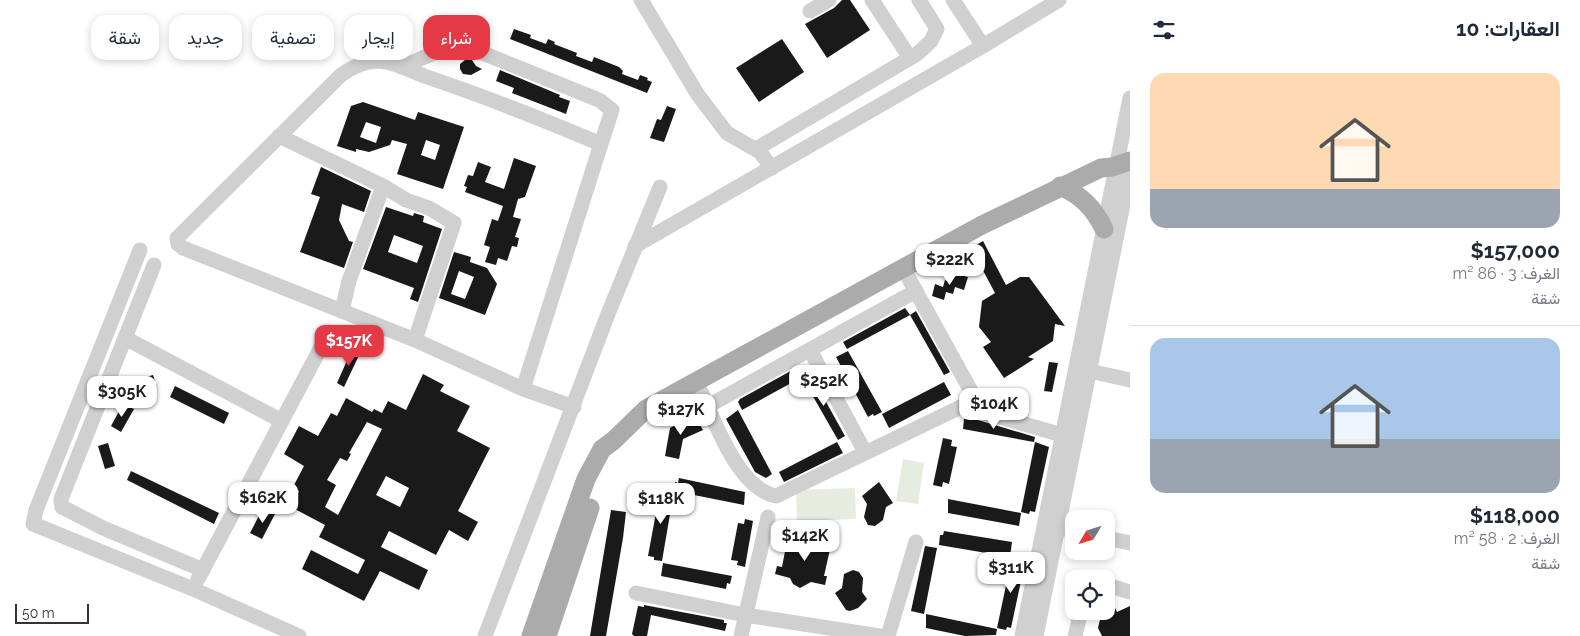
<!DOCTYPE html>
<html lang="ar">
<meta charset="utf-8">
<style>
body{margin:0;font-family:Raleway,Vazirmatn,sans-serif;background:#f2f2f3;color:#1f2937;direction:rtl;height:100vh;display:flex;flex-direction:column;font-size:19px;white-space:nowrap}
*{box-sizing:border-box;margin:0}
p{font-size:16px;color:#747a83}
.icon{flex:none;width:28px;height:28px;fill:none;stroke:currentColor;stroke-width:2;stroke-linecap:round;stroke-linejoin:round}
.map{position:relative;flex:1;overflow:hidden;direction:ltr}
.side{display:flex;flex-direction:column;background:#fff;width:450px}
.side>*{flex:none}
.banner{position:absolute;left:15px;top:15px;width:475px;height:45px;direction:rtl;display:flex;gap:10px}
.needle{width:32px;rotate:232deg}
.tools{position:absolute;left:1065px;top:510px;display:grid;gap:10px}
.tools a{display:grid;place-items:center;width:50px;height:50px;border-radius:10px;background:#fff;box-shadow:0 2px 8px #0003;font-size:25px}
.scale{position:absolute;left:15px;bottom:12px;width:74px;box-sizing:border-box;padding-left:5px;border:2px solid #333;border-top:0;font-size:14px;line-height:18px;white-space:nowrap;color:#333;-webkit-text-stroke:4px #fff;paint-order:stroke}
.price{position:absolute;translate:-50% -42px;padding:0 11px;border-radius:10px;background:#fff;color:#222;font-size:16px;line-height:32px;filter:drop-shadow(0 1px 2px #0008)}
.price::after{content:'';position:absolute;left:50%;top:30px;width:15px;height:11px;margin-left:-8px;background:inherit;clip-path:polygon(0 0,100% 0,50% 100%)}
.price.current{background:#e63946;color:#fff}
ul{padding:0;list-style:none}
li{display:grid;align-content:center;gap:10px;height:265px;padding:0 20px}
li+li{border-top:1px solid #e0e1e3}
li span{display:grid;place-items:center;height:155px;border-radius:15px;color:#555}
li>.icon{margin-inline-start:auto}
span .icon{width:90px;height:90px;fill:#fffc;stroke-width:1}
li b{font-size:21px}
h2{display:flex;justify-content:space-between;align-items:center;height:60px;padding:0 20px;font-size:21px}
.pill{padding:0 18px;border-radius:15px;background:#fff;box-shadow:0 2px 8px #0003;font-size:18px;line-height:45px}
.pill.current{background:#e63946;color:#fff}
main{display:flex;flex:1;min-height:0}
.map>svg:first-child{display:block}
</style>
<main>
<section class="side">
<h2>العقارات: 10<svg class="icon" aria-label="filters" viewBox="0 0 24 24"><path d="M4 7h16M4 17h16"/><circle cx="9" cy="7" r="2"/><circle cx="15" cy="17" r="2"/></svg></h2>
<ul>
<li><span style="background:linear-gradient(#ffd9b3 75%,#9aa5b1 0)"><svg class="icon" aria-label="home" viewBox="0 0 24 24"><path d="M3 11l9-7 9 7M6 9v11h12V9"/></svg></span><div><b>$157,000</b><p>الغرف: 3 · 86 m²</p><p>شقة</p></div></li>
<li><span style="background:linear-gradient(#a9c7e8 65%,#9aa5b1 0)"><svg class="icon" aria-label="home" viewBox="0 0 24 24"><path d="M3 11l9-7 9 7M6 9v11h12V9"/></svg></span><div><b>$118,000</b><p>الغرف: 2 · 58 m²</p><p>شقة</p></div></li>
</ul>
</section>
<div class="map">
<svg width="1130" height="636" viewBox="0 0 1130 636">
<rect width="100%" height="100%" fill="#fff"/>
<g fill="#e6ecdf">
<path d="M903 459 924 463 918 504 896 501Z"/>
<path d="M855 488 856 519 797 521 796 490Z"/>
</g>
<g fill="#1a1a1a" fill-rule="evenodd">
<path d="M842 0H850L870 30 827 58 805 24 834 8Z"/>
<path d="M514 29 531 35 530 38 546 44 548 39 555 42 554 44 577 53 576 56 592 62 594 57 619 67 623 71 622 74 638 80 640 75 648 78 647 80 652 82 647 93 510 39Z"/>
<path d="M782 39 804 72 759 102 736 68Z"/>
<path d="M466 59 472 60 476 66 482 69 471 75 463 74 460 69V64Z"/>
<path d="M500 70 560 95 559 97 570 101 566 114 512 93 514 88 496 81Z"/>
<path d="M363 102 415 120 418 112 464 127 443 189 397 174 407 144 392 140 390 145 369 152 356 149V152L337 146 351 106ZM366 122 381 127 376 143 360 137ZM426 140 440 145 435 160 421 155Z"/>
<path d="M667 106 676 109 664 142 650 138 657 119 661 120Z"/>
<path d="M514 158 536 166 525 197 518 199 513 217 521 219 515 237 519 238 517 247 512 246 507 261 498 258 496 265 485 262 490 247 484 245 492 219 498 221 503 206 465 192 467 187 464 186 468 175 473 176 478 162 491 167 485 182 504 189Z"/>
<path d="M321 167 371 191 364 212 342 204 339 220 349 241 353 242 344 268 300 252 320 197 311 194Z"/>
<path d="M386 207 413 216 414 213 424 216 423 222 442 229 418 302 410 299 414 288 363 269ZM394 235 423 246 417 263 388 252Z"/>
<path d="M983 241 1006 285 1020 277H1029L1065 326 1055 324 1053 341 1028 357 1034 359 1004 378 983 347 991 342 979 327 982 301 995 293 971 248Z"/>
<path d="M454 252 471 257 470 262 487 268 497 284 485 315 439 298ZM459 271 474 277 465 299 451 294Z"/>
<path d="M953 273 968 277 964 290 955 287 953 294 946 292 944 300 932 296 935 284 943 287 945 280 951 282Z"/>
<path d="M905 308 910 315 847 349 843 342Z"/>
<path d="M916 311 950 372 944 375 910 315Z"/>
<path d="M353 347 361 351 344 387 337 383Z"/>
<path d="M848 351 882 412 874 416 873 414 868 417 836 357Z"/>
<path d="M1049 362 1058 363 1052 392 1044 391Z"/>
<path d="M798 367 804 376 742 410 738 402 740 399Z"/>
<path d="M423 374 444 385 440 391 470 406 457 431 490 448 458 511 478 522 468 541 449 530 436 555 389 531 381 547 428 570 419 590 380 571 364 601 302 569 311 550 358 574 365 560 319 537 325 525 291 507 299 491 293 487 304 466 284 454 299 426 318 436 331 413 337 416 346 398 372 412 374 409 382 413 388 401 406 410ZM367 422 382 429 338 515 325 507 336 485 327 480 340 458 347 461 351 454 349 453ZM386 476 409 488 400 507 376 495Z"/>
<path d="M153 375 157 387 133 394 129 382Z"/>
<path d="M811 375 845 436 838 440 803 379Z"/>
<path d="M944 382 951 395 889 428 882 414Z"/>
<path d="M175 386 229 413 224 424 170 397Z"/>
<path d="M123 404 134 409 121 432 111 426Z"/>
<path d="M738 410 772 474 766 478 755 472 726 419Z"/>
<path d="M694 415 703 430 683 439 679 459 665 456 670 428Z"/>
<path d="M968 417 1035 437 1034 442 963 429 964 419Z"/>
<path d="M943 438 952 440 951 446 957 447 949 484 943 482 942 487 933 485Z"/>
<path d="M837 442 843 453 784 482 779 472Z"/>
<path d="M1035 442 1049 447 1035 512 1030 511 1029 514 1021 512Z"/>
<path d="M108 443 115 466 105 469 98 446Z"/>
<path d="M131 471 219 513 214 524 127 480Z"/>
<path d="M679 478 745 492 744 505 674 491 675 482 678 483Z"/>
<path d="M879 482 893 503 886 507 883 520 875 526 868 525 864 517 867 504 862 496Z"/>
<path d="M666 490 674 491 662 561 654 560V557L648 556 660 491 666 492Z"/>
<path d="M948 499 1021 513 1019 526 948 513Z"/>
<path d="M263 508 275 514 262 539 250 533Z"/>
<path d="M611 510 626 512 623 538 606 636H590Z"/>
<path d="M745 519 753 521 745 567 737 565 738 561 731 560 738 523 744 524Z"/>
<path d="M944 531 1012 542 1010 557 939 545 940 535H943Z"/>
<path d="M788 536 831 545 824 576H827L825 585 811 582 800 588 793 584 790 578 775 574 777 566 782 567Z"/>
<path d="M925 546 937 548 924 614 911 611Z"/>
<path d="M1012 557 1025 562 1011 628 1007 627 1006 630 997 628Z"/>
<path d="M663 563 732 576 730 584 727 583 726 589 661 576Z"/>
<path d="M853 570 859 572 863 578 862 592 867 599 858 608 850 611 846 610 835 593 842 588 844 574Z"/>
<path d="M1106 597H1110L1117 612 1130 606V636H1102L1098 628 1102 611H1106Z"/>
<path d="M644 605 724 620V623H727L725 631 651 615 647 636H634L632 634 638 606 644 607Z"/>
<path d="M926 614 997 629 996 635 965 636 926 628Z"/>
</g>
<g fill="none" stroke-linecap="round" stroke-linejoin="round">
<g stroke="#d0d0d0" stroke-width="15">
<path d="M641 0 698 95 727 133 760 152 772 168"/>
<path d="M872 0 910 58"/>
<path d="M953 0 983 46"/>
<path d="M810 11 829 0"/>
<path d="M402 67C438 52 447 41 485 54L599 100 612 110 601 144"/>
<path d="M279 136 383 186 406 200 429 208 454 223 415 340"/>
<path d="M756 149 917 54 931 41 937 29 919 0"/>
<path d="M635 246 983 46 1059 0"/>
<path d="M140 250 36 510 33 524 193 589 299 636"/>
<path d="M154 265 61 499 62 507 103 528 203 570"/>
<path d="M342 311 349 281 383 186"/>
<path d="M125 338 282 421"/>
<path d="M810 350 865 452"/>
<path d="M1089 371 1130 380"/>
<path d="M696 381C712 414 736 488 776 496L969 403 973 396 971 391 903 268"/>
<path d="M523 389 601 144C544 120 487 97 427 77 411 71 393 61 376 61 363 62 352 67 341 75L177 238 178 244 183 248 415 340 523 389 574 407"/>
<path d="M708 406 916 291"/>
<path d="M962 406 1062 435"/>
<path d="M1058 528 1074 531"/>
<path d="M1106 538 1130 543"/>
<path d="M198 579 329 332"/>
<path d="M1106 588 1114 587 1130 592"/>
<path d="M636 593 745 615 880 636"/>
<path d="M485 636 608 314 660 187"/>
<path d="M741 636 768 517"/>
<path d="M888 636 916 542"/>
<path d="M1022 636 1130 98"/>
<path d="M1036 636 1130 170"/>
<path d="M1075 636 1081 611"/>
</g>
<g stroke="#ababab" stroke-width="19">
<path d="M1060 186C1081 195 1094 208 1104 229"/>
<path d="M531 636 586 479 602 449 613 441 646 409 982 225 1101 168 1112 167 1130 161"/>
<path d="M547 636 590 508"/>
</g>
</g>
</svg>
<div class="tools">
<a><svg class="needle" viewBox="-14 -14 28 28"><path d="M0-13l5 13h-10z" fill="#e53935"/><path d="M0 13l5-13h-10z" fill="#747a83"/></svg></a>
<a><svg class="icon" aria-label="locate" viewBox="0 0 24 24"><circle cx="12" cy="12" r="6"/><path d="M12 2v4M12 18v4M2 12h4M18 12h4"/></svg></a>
</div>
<div class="scale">50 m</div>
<b class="price" style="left:950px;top:286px">$222K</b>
<b class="price current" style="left:349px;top:367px">$157K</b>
<b class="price" style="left:824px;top:407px">$252K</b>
<b class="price" style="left:122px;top:418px">$305K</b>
<b class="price" style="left:994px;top:430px">$104K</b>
<b class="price" style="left:681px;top:436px">$127K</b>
<b class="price" style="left:263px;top:524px">$162K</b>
<b class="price" style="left:661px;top:525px">$118K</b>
<b class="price" style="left:805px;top:562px">$142K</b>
<b class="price" style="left:1011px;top:594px">$311K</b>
<div class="banner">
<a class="pill current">شراء</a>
<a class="pill">إيجار</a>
<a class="pill">تصفية</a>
<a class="pill">جديد</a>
<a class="pill">شقة</a>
</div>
</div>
</main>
